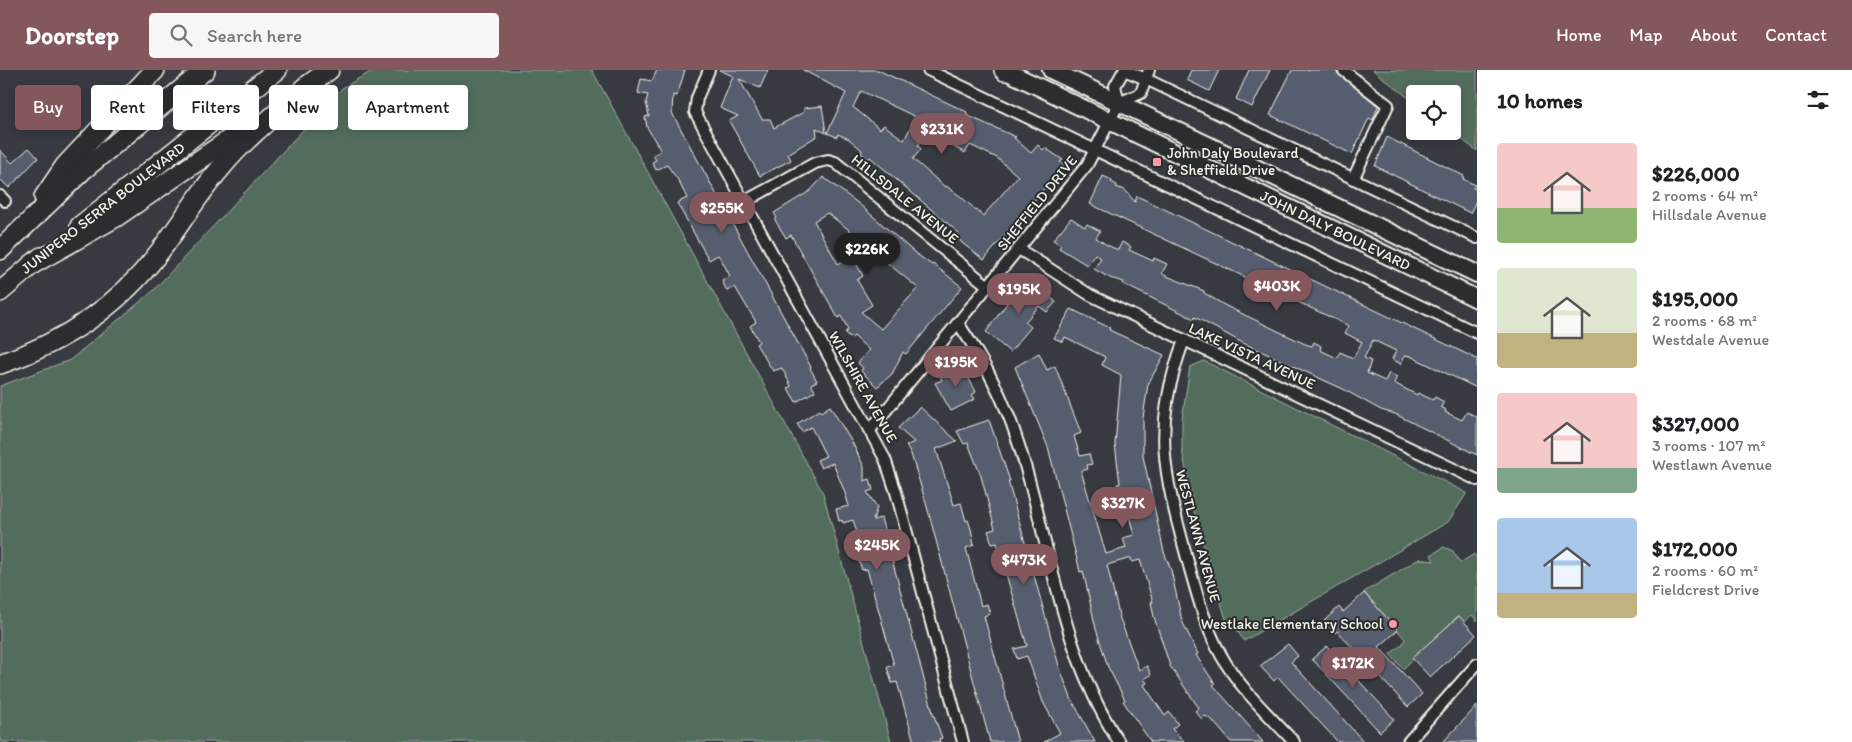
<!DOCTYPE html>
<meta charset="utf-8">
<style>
body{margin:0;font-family:Itim,sans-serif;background:#f6f6f6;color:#202124;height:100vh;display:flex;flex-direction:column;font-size:19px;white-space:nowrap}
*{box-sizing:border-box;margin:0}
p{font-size:16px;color:#757577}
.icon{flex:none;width:28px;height:28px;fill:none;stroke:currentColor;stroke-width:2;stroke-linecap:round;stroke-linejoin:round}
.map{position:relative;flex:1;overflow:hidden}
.drawer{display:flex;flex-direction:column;background:#fff;width:375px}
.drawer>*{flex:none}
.hud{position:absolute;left:15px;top:15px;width:475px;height:45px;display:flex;gap:10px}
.tools{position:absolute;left:1406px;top:15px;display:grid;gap:10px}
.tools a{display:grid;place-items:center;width:55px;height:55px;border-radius:5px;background:#fff;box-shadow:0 2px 8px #0003;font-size:25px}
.price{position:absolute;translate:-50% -42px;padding:0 11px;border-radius:18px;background:#84575d;color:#fff;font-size:16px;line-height:32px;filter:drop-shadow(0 1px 2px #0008)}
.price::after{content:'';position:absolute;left:50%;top:30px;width:15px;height:11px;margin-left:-8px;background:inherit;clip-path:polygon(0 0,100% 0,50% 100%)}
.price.active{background:#222;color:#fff}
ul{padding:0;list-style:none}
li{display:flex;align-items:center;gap:15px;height:125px;padding:0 20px}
li span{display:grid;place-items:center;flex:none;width:140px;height:100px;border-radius:5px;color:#555}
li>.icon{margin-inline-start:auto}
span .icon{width:60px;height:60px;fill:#fffc;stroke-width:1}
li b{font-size:21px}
h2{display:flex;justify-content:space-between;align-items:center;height:60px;padding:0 20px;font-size:21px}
.tag{padding:0 18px;border-radius:5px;background:#fff;box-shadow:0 2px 8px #0003;font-size:18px;line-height:45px}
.tag.active{background:#84575d;color:#fff}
header{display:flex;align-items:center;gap:30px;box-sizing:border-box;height:70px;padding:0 25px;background:#84575d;color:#fff}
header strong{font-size:24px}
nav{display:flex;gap:28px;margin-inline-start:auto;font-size:18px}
.search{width:350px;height:45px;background:#f6f6f6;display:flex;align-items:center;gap:12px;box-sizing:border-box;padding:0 18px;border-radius:5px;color:#757577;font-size:19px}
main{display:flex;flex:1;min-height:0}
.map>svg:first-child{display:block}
</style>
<header>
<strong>Doorstep</strong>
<div class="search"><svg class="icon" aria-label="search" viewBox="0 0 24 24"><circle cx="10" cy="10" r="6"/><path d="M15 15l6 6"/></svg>Search here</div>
<nav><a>Home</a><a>Map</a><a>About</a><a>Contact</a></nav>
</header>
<main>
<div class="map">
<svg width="1477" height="672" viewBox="0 0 1477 672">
<rect width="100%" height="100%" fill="#373b41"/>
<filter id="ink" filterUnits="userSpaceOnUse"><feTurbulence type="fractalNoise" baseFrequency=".02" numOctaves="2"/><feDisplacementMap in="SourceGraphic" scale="10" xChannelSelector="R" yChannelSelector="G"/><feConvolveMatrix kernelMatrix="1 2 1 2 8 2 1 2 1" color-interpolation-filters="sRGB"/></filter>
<g filter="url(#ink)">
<g fill="#526d5c" stroke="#a3afa2">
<path d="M374 0H592L823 423 891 672H0V316L70 290 152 222 342 18Z"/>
<path d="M1373 0H1477V81L1451 61 1452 24H1415V33Z"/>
<path d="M1204 291 1467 423 1448 452 1244 571 1232 553 1228 556 1196 450 1182 380V349L1190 297Z"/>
<path d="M1444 477 1453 481 1460 493 1474 484 1477 488V551L1472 545 1463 552 1458 546 1403 599 1390 584 1403 574 1405 569 1364 522 1419 489 1434 491 1431 485Z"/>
</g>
<g fill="#555d6e" stroke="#f4f1e8" fill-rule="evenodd">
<path d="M657 0H685L677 26 673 25 672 43 811 297 810 298 817 311 811 314 815 321 796 332 788 318 791 316 782 298 773 301 756 274 759 272 750 256 756 252 735 217 727 221 722 211 730 206 721 189 718 185 709 190 677 133 687 128 678 110 667 95 656 100 652 92 656 90 653 85 661 81 647 57 645 47 649 46 646 32 648 25 638 23 641 9 652 11Z"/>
<path d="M719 0H768L760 18 739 9 762 49H770L774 58 804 42V38L822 36 826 63 816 58 817 66 788 84 791 90 760 106 729 51 738 46 720 38 733 6Z"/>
<path d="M803 0H878L967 42 966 45 1016 67 1014 68 1031 83 1038 75 1043 80 1045 78 1063 90 1060 92 1064 95 984 190 962 173 956 166 959 163 870 87 868 89 861 83 862 80 849 69 838 64 837 67 827 63 846 23ZM861 21 916 47 904 70 884 55 880 59 853 37ZM925 61 965 83 970 75 997 88 1018 106 983 146 960 126 946 116 945 117 913 89 921 79 918 76Z"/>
<path d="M1191 0H1219L1209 21 1187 10Z"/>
<path d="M1249 0H1270L1252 37 1236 29Z"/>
<path d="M1292 0H1334L1378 36 1373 50 1369 48 1352 84 1270 45Z"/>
<path d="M1387 67 1464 106 1463 109 1475 115 1473 118 1477 120V129L1470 143 1375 96Z"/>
<path d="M29 78 38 88 9 118 0 109V80L12 93Z"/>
<path d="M1103 106 1112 110 1111 112 1117 115 1116 117 1125 120 1135 132 1137 126 1477 289V318L1410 286 1405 285 1401 294 1392 289 1396 281 1373 270 1364 288 1371 291 1367 303 1385 311 1389 303 1397 307 1394 313 1417 325 1418 323 1433 330 1435 327 1444 332 1441 337 1446 340 1445 342 1462 350 1467 342 1477 347V385L1395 344 1381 340 1343 319 1241 272 1195 247 1194 249 1184 244 1123 214 1124 212 1110 208 1094 199 1101 188 1095 184 1087 195 1059 178 1061 175 1053 170 1071 148 1085 157 1087 154 1100 161 1096 168 1107 175 1118 180 1122 172 1131 177 1129 180 1153 191 1154 188 1167 194 1162 203 1164 205 1204 221V223L1226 236 1305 274 1312 276 1314 272 1321 276 1320 280 1337 288 1340 282 1353 288 1362 272 1345 263 1349 256 1090 134Z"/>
<path d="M823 107 859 134 915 183 932 195 933 194 962 217 906 284 903 282 892 304 877 317 861 301 863 298 858 293 869 280 854 266 851 269 845 263 848 259 841 246 838 248 791 165 786 168 775 150 777 148 774 143 810 121ZM827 143 852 162 857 167 854 172 862 178 867 180 869 178 918 218 881 259 861 242 872 235 857 210 863 206 852 186 838 194 814 151Z"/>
<path d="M1029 209 1056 232 1047 242 1039 236 1025 252 1031 257 1010 282 986 262 1010 229Z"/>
<path d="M1071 239 1110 258 1109 260 1164 285 1148 314 1143 348V386L1164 482 1171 500 1182 551 1198 584 1196 585 1215 614 1213 615 1263 672H1231L1211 649 1205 646 1202 649 1195 641 1199 638 1170 596 1154 547 1151 532H1153L1140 490 1132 492 1131 488 1107 495 1120 549 1139 600 1147 596 1151 605 1144 609 1147 613 1144 615 1165 646 1169 642 1178 654 1172 659 1185 672H1151L1123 631 1125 630 1108 597 1096 559 1083 501 1080 502 1078 493 1048 377 1015 297 1039 283 1047 300 1055 296 1081 363 1074 366 1080 386 1089 384 1092 394 1087 395 1088 399 1081 401 1106 484 1126 478 1123 468 1134 465 1129 446 1117 448 1114 435 1122 432 1117 414H1120L1115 374 1121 305 1102 295 1105 287 1065 267 1063 272 1054 268Z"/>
<path d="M958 294 962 303 965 301 976 322 972 325 975 329 951 341 935 313 942 310 940 306 947 303 946 301Z"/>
<path d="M830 336 853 374 864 397V411L870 409 873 420 867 422 877 437 873 450 881 448 933 643 942 668 939 669 940 672H914L897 612 892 613 887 597 894 595 867 499 862 500 859 491 865 489 853 450 843 453 842 450 839 451 836 439 849 436 845 423 833 393 821 398 817 390 826 386 811 357 802 362 797 354 819 340 821 342Z"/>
<path d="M920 337 957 371 936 379 954 435 961 433 966 451 968 450 971 459 974 475 966 478 981 536 987 534 990 544 984 546 1018 672H990L989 668 926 433 911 384 906 376 914 372 898 358Z"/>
<path d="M989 350 1010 411H1008L1059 596 1071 628 1095 672H1044L1060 663 1043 632 1027 586 1017 589 1014 579 1027 576 997 473 992 474 988 461 995 459 981 406 968 373 964 374 957 361Z"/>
<path d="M1364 523 1398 560 1379 577 1422 624 1408 637 1337 561 1335 563 1324 551 1339 537 1343 542Z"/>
<path d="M1459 546 1476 565 1430 607 1412 588Z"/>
<path d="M1288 574 1298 586 1291 592 1364 672H1338L1278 607 1274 611 1260 596Z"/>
<path d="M1327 576 1394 649 1380 662 1312 589Z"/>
<path d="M1477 636V672H1443L1457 657Z"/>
</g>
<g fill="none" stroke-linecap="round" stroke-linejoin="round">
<g stroke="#f4f1e8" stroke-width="14">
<g id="street">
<path d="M709 0 697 28 695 42 885 389 896 422 963 672"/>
<path d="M928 0 1477 263"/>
<path d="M1124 0 1146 9 1477 168"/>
<path d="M1343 0 1388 35 1353 109"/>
<path d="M1119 33 1141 23 1149 0"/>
<path d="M1119 33 1115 16 1124 0"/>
<path d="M0 126 5 131"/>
<path d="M744 132 815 93 828 90 835 92 988 216"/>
<path d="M1019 179 1090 225 1477 410"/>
<path d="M958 253C979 283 997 315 1010 349 1049 455 1056 576 1119 672"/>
<path d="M1184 270C1151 360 1164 403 1188 492 1197 524 1205 556 1221 585 1239 618 1269 645 1294 672"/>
<path d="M870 360 1087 95 1119 33"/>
<path d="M1408 672 1477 594"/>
</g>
</g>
<g stroke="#f4f1e8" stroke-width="20">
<g id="primary">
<path id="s1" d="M1004 0 1477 229"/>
<path d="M1051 0 1477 204"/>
</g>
</g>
<g stroke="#f4f1e8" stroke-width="22">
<g id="highway">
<path d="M1004 0 1005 1"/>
<path d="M304 18 329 0"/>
<path d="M44 127 65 96 155 0"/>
<path d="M80 156 277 0"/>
<path d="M0 180 83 100 205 0"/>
<path d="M31 195 116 147 249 56"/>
<path d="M0 222 41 187"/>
<path d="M0 294C62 273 117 237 157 185 179 157 196 127 220 99 247 66 282 39 314 11"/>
</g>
</g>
<use href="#street" stroke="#2a2d2e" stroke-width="10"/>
<use href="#primary" stroke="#2a2d2e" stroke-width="16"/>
<use href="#highway" stroke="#2a2d2e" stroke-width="19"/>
</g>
</g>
<g fill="#ff9aa2" stroke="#2a2d2e" stroke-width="2">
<rect x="1152" y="87" width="10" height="10" rx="2.5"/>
<circle cx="1393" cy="554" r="5"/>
</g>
<g text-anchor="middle" stroke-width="4" stroke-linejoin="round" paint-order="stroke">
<g font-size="15" fill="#f4f1e8" stroke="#2a2d2e" text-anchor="start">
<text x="1167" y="88">John Daly Boulevard<tspan x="1167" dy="17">&amp; Sheffield Drive</tspan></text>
<text x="1383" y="559" text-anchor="end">Westlake Elementary School</text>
</g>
<g font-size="15" fill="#f4f1e8" stroke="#2a2d2e">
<text transform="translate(905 129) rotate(39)" y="5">HILLSDALE AVENUE</text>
<text transform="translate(1037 133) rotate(-51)" y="5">SHEFFIELD DRIVE</text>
<text transform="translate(103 138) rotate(-38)" y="5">JUNIPERO SERRA BOULEVARD</text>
<text dy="5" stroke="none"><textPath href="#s1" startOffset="368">JOHN DALY BOULEVARD</textPath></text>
<text transform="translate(1252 286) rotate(25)" y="5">LAKE VISTA AVENUE</text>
<text transform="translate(863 317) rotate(61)" y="5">WILSHIRE AVENUE</text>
<text transform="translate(1198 466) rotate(75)" y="5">WESTLAWN AVENUE</text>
</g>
</g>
</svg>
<div class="tools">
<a><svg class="icon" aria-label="locate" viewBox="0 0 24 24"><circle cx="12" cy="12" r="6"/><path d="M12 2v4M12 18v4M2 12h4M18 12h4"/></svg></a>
</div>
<b class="price" style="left:942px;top:85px">$231K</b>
<b class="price" style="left:722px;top:164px">$255K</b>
<b class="price active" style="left:867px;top:205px">$226K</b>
<b class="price" style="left:1277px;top:242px">$403K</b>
<b class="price" style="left:1019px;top:245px">$195K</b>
<b class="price" style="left:956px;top:318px">$195K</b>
<b class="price" style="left:1123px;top:459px">$327K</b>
<b class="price" style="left:877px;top:501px">$245K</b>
<b class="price" style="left:1024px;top:516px">$473K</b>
<b class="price" style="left:1353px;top:619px">$172K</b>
<div class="hud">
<a class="tag active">Buy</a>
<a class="tag">Rent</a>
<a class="tag">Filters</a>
<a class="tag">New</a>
<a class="tag">Apartment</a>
</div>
</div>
<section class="drawer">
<h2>10 homes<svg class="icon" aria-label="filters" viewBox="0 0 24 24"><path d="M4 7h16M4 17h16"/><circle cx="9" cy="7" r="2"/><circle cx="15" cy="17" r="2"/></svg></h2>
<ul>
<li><span style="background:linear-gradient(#f6c9c9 65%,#8fb573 0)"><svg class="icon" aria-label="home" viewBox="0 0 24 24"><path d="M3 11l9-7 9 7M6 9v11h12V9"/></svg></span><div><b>$226,000</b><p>2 rooms · 64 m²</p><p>Hillsdale Avenue</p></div></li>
<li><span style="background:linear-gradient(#dfe7d0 65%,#c2b280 0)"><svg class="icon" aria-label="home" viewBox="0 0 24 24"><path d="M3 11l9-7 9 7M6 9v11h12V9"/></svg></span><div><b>$195,000</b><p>2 rooms · 68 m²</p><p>Westdale Avenue</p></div></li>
<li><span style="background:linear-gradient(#f6c9c9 75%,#7fa58c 0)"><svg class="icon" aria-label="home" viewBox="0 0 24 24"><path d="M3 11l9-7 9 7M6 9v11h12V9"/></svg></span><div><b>$327,000</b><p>3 rooms · 107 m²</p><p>Westlawn Avenue</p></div></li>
<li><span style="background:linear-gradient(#a9c7e8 75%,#c2b280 0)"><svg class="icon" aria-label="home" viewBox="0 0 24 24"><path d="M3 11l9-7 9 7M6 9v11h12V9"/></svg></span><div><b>$172,000</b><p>2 rooms · 60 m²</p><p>Fieldcrest Drive</p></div></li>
</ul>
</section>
</main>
